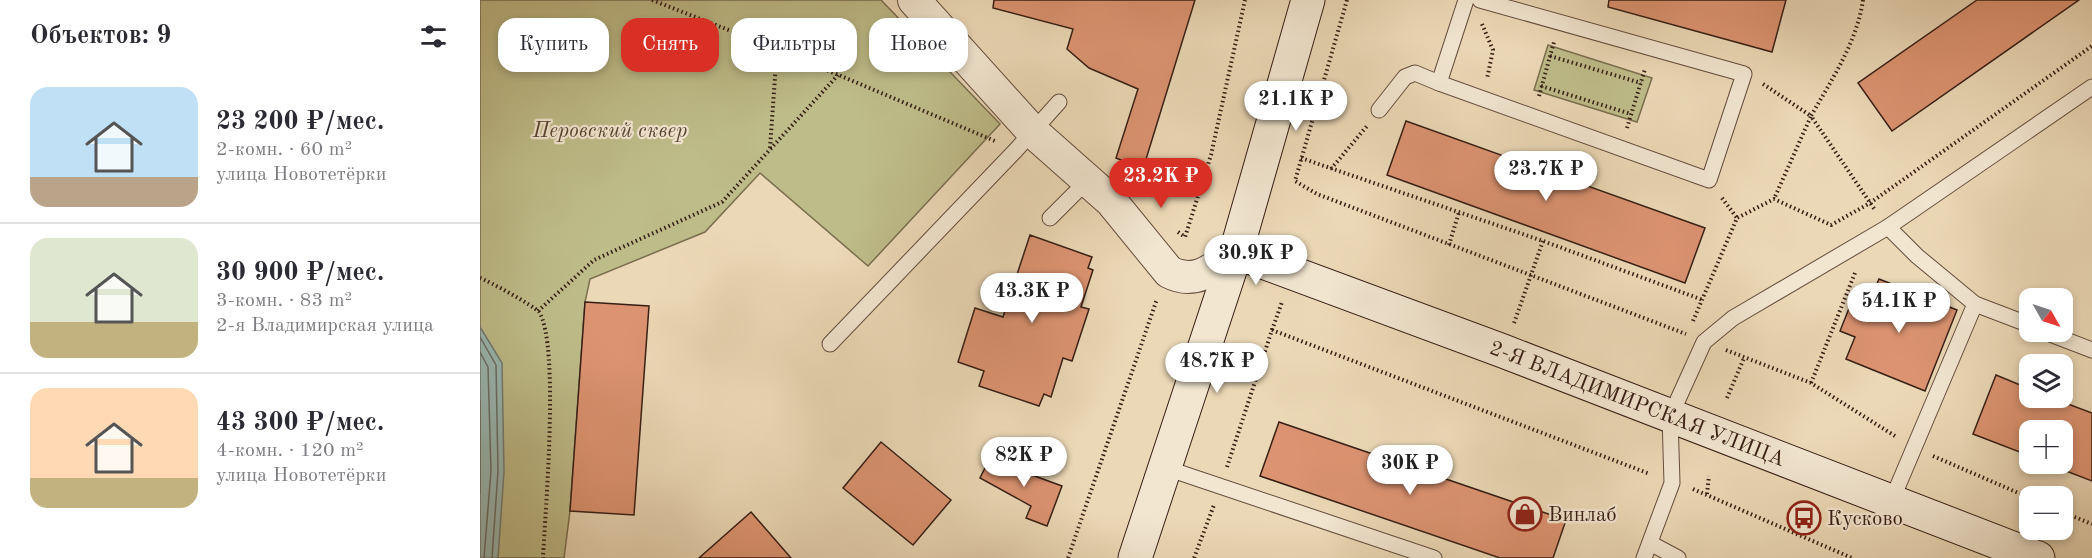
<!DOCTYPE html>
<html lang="ru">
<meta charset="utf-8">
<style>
body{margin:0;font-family:"Old Standard TT",serif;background:#f2f2f3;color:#2b2b33;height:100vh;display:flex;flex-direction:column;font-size:22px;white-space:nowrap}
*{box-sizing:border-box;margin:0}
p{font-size:20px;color:#7c7c81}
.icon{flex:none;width:33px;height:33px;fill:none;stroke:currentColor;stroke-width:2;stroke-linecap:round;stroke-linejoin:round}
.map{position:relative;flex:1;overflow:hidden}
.panel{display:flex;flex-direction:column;background:#fff;width:480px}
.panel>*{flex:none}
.top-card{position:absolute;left:18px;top:18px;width:570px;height:54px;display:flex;gap:12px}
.needle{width:39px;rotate:129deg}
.fabs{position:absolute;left:1539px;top:288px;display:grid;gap:12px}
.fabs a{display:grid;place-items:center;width:54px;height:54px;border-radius:12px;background:#fff;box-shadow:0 3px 9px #0003;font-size:30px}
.price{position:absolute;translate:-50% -51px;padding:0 14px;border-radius:21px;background:#fff;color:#222;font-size:20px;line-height:39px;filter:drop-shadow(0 2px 3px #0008)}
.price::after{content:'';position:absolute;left:50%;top:36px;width:18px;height:14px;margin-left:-9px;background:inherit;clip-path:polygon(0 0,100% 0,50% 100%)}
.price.current{background:#d93025;color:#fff}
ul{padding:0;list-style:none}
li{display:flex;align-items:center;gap:18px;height:150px;padding:0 30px}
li+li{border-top:2px solid #e1e1e2}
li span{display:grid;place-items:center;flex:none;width:168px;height:120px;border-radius:18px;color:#555}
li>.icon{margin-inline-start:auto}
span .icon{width:72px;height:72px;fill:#fffc;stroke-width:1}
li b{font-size:26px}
h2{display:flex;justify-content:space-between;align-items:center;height:72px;padding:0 30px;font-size:26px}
.chip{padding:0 21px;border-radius:18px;background:#fff;box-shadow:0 3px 9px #0003;font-size:21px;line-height:54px}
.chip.current{background:#d93025;color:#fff}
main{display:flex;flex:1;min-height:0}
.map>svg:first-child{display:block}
</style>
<main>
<section class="panel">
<h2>Объектов: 9<svg class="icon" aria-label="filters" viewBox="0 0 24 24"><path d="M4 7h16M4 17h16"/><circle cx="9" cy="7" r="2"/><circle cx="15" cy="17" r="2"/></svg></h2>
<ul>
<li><span style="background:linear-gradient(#bfe0f5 75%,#b9a48a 0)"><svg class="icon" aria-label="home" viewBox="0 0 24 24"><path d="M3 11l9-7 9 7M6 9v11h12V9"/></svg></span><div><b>23 200 ₽/мес.</b><p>2-комн. · 60 m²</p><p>улица Новотетёрки</p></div></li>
<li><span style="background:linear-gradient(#dfe7d0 70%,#c2b280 0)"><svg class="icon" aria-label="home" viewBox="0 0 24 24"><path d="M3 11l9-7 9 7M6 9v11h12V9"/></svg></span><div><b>30 900 ₽/мес.</b><p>3-комн. · 83 m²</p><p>2-я Владимирская улица</p></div></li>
<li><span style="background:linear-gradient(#ffd9b3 75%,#c2b280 0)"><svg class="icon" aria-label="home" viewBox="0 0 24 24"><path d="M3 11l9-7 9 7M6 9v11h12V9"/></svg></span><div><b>43 300 ₽/мес.</b><p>4-комн. · 120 m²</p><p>улица Новотетёрки</p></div></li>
</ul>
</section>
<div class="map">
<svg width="1612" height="558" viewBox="0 0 1612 558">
<rect width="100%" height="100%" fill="#ebd8b6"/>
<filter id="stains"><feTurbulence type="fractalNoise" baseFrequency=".00333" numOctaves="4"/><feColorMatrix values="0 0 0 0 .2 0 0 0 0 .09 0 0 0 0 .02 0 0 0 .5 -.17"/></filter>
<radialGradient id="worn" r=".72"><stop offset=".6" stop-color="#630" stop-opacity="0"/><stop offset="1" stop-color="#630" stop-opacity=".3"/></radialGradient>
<g fill="#bebc89" stroke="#7a6e4f" stroke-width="1.5">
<path d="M0 0H401L520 124 388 266 280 173 225 232 110 279 105 302 90 511 84 558H0Z"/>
<path d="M1068 45 1172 78 1157 122 1054 90Z"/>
</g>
<path fill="#99b9b4" stroke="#727b74" stroke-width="1.5" d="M0 327 22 363 24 472 18 558H0Z"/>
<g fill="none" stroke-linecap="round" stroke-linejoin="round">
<g stroke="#686c64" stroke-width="1.5">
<path d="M0 337 16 365 18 471 12 558"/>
<path d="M0 352 8 367 11 471 4 558"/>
<path d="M0 401V493"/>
</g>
</g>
<g fill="#dc9371" stroke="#371f15" stroke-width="1.5">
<path d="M514 0H715L663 169 636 158 658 89 609 68 587 49 593 29 513 8Z"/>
<path d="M1129 0H1306L1292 52 1128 7Z"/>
<path d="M1497 0H1599L1412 131 1378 83Z"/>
<path d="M926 121 1225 228 1205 283 907 175Z"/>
<path d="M550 235 612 257 608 268 613 270 601 307 609 309 592 361 583 358 571 397 564 394 559 406 499 386 504 371 478 362 495 308 523 317Z"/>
<path d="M1399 279 1477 310 1445 391 1366 359 1375 337 1360 331 1370 306 1385 312Z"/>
<path d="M105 302 169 306 154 515 90 511Z"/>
<path d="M1516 375 1550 389V398H1572L1612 413V481L1568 464H1582V430H1550V456L1493 434Z"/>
<path d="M799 422 1086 520 1073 558H1020L780 476Z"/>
<path d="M401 442 471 500 433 545 363 488Z"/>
<path d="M512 454 552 475 582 486 567 526 546 518 551 506 500 478Z"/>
<path d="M271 512 311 558H219Z"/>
</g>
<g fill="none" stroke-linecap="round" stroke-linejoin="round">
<g stroke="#644d3d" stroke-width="17">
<g id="lane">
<path d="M986 0 959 83 1229 180 1264 74 1000 0"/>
<path d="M899 110 925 77 935 73 959 83"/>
<path d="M570 218 609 179"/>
<path d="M1408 227 1437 256 1495 304 1550 325"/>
<path d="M1565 332 1612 350"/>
<path d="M350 344 536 150 579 102"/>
<path d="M686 468 954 558"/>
<path d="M1411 502 1495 304"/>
<path d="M1170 543 1198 558"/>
<path d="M1164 558 1192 483 1190 417 1224 342 1253 318 1408 227 1612 87"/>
</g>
</g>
<g stroke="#644d3d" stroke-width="34">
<path id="street" d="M434 0 553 132 631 201 689 272C716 286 735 268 756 252"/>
</g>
<g stroke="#371f15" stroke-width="35">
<g id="secondary">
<path id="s1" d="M756 252 1023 351 1558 558"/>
<path d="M655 558 756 252 828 0"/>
</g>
</g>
<g stroke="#371f15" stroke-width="4" stroke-dasharray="1.5 3" stroke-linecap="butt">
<path d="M172 0 297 49 515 141"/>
<path d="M867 0 815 181 837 194 1206 334"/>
<path d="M1383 0C1377 42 1352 79 1331 116L1395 210"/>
<path d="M1002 24 1013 50 1007 79"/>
<path d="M1070 56 1161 83"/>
<path d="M1283 84 1331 116 1294 199"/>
<path d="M1061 86 1151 114"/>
<path d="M1059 96 1074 42"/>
<path d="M1147 128 1165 69"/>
<path d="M290 148 297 49"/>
<path d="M821 158 1063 241 1223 300"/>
<path d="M851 169 887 126"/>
<path d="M1242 198 1257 218"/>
<path d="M698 232 705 237 731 155 765 0"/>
<path d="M969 245 979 212"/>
<path d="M0 278C9 281 54 306 59 312 80 344 65 513 63 558"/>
<path d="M58 311 114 260 242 202 358 75"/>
<path d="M1213 321 1257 218 1294 199 1351 225 1390 203 1612 46"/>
<path d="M1034 323 1063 241"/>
<path d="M792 330 802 302"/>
<path d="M1246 350 1331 383 1415 436"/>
<path d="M1331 383 1375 273"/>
<path d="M1247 398 1264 358"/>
<path d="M1453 456 1550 498"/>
<path d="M747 467 792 330 1170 474"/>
<path d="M1213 489 1372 558"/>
<path d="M1227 494 1229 476"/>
<path d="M1582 512 1612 524"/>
<path d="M588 558 677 299"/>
<path d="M714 558 734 505"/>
</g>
<use href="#lane" stroke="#f2e6d0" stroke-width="15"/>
<use href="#street" stroke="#f2e6d0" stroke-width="32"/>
<use href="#secondary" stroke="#f2e6d0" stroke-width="33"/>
</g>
<defs>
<g id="shop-ring" transform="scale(1.725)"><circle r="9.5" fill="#f2e6d0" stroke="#8f2418" stroke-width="1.5"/><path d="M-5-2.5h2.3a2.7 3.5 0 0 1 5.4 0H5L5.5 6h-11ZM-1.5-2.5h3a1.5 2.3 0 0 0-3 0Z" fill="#8f2418"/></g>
<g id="bus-ring" transform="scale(1.725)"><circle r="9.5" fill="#f2e6d0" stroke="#8f2418" stroke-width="1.5"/><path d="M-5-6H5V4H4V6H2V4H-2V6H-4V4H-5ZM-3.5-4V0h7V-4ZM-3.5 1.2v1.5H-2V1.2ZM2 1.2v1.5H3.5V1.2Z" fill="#8f2418"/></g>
</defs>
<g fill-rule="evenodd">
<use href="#shop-ring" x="1045" y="514"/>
<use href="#bus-ring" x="1324" y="518"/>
</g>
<g text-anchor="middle" stroke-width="4.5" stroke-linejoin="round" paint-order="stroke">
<g font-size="21" font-style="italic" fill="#594632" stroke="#f2e6d0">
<text x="130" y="137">Перовский сквер</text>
</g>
<g font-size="21" fill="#371f15" stroke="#f2e6d0">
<text dy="7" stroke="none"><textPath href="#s1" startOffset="429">2-Я ВЛАДИМИРСКАЯ УЛИЦА</textPath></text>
</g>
<g font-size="21" fill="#371f15" stroke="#f2e6d0" text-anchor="start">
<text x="1068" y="521">Винлаб</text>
<text x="1347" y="525">Кусково</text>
</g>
</g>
<rect width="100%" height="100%" filter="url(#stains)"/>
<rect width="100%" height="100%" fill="url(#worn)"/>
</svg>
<div class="fabs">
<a><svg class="needle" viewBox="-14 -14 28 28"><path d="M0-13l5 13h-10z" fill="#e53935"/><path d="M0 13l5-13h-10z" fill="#7c7c81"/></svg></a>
<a><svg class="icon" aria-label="layers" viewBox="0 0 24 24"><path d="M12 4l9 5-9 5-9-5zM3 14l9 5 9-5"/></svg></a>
<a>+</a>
<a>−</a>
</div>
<b class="price" style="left:816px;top:132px">21.1K ₽</b>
<b class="price" style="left:1066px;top:202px">23.7K ₽</b>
<b class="price current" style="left:681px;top:209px">23.2K ₽</b>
<b class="price" style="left:776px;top:286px">30.9K ₽</b>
<b class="price" style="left:552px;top:324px">43.3K ₽</b>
<b class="price" style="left:1419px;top:334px">54.1K ₽</b>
<b class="price" style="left:737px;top:394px">48.7K ₽</b>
<b class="price" style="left:544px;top:488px">82K ₽</b>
<b class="price" style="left:930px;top:496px">30K ₽</b>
<div class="top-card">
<a class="chip">Купить</a>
<a class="chip current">Снять</a>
<a class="chip">Фильтры</a>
<a class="chip">Новое</a>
</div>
</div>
</main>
